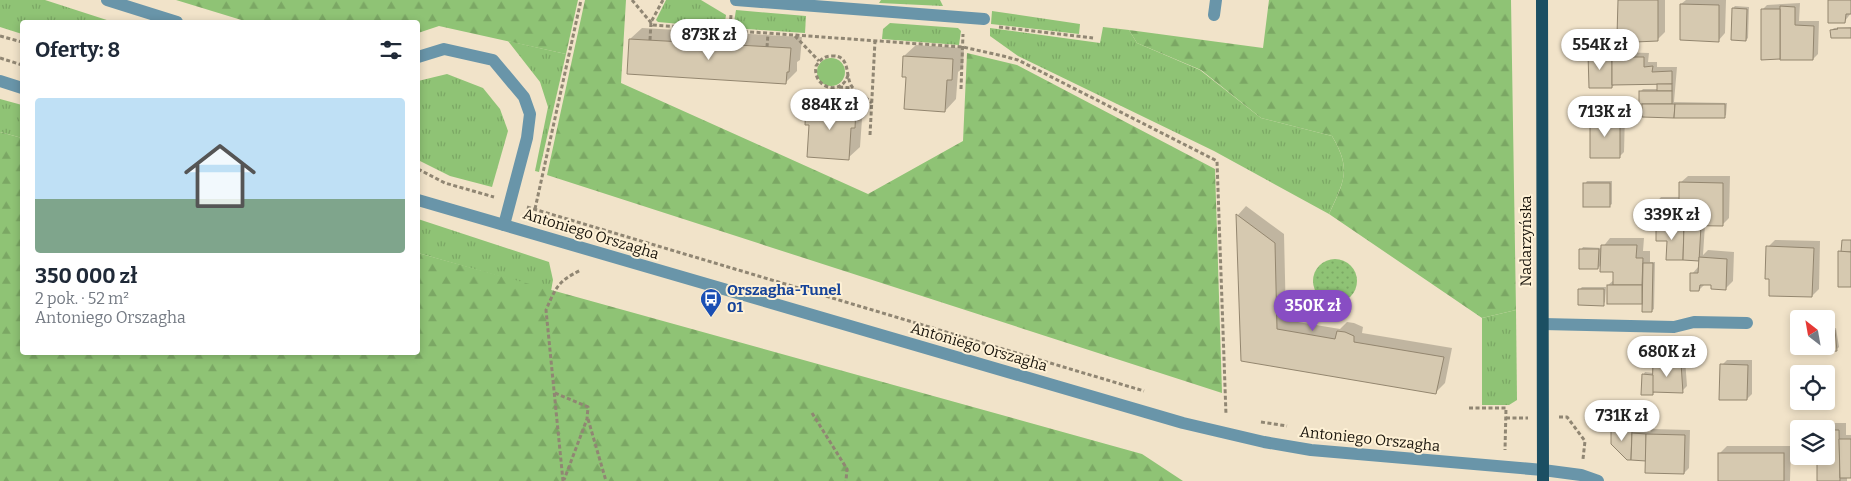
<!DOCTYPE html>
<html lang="pl">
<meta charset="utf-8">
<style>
body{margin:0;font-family:Bitter,serif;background:#f2f2f3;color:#1f2937;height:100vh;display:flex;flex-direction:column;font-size:19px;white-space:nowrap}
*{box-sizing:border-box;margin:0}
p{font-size:16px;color:#747a83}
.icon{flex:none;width:28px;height:28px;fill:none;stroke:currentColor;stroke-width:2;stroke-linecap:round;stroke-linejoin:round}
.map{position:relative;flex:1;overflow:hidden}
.panel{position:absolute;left:20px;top:20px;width:400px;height:335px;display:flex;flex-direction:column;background:#fff;border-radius:5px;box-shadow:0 2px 8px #0003}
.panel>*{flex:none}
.needle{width:32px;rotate:329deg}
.controls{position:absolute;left:1790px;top:310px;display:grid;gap:10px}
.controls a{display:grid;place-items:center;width:45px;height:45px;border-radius:5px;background:#fff;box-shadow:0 2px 8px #0003;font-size:25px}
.price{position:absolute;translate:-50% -42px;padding:0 11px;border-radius:18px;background:#fff;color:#222;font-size:16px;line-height:32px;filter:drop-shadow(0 1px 2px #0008)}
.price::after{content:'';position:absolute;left:50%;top:30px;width:15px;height:11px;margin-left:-8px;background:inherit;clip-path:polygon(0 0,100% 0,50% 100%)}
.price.on{background:#884dc3;color:#fff}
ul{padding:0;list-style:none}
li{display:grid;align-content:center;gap:10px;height:265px;padding:0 15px}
li span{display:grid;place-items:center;height:155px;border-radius:5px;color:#555}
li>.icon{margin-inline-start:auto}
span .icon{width:90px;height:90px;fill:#fffc;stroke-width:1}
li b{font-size:21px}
h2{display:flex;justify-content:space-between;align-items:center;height:60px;padding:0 15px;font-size:21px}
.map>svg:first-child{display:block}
</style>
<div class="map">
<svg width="1851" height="481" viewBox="0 0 1851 481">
<defs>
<pattern id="grass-tufts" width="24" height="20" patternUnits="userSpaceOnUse" patternTransform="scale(1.25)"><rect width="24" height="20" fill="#8fc375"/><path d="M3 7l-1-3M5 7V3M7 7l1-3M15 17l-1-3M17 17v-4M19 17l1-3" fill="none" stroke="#7ba764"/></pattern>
<pattern id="forest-firs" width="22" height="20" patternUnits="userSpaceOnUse" patternTransform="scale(1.25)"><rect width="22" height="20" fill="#8fc375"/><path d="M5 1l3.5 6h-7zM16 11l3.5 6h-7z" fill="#7ba764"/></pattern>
<pattern id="park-dots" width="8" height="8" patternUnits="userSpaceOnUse" patternTransform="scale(1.25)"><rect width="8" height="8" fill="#8fc375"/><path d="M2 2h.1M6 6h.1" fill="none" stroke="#7ba764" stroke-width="1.8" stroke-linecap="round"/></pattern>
</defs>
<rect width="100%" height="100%" fill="#f1e3c9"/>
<g fill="url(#grass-tufts)">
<path d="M0 0H45L113 22H22V34L0 27Z"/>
<path d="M666 0H701L726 15 724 28 658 22 656 20Z"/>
<path d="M881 0H940L943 6 879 3Z"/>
<path d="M736 10 806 16 805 33 733 28Z"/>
<path d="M992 11 1080 24 1079 34 991 24Z"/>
<path d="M890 23 958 28 961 31 959 45 882 39 883 29Z"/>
<path d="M1103 27 1129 30 1137 43 1200 70 1261 118 1332 136C1352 170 1344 181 1329 214L1214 151 1018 56 990 36V28L1100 43Z"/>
<path d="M508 41 566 54 539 172 535 171 548 107 540 82Z"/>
<path d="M447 74 483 88 500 109 508 131 492 187 450 176 418 160V81Z"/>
<path d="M0 99 22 105V138L0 132Z"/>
<path d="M418 219 549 262 553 280 551 291 418 253Z"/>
<path d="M1516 310 1517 400 1509 405H1482V318Z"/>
</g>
<g fill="url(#forest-firs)">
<path d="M176 0H578L566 54 439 26 418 33V22H248Z"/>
<path d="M585 0H626L621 83 868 194 963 141 967 53 1017 65 1215 169 1222 393 547 175Z"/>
<path d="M1269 0H1511L1516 310 1482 318 1329 214C1344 182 1352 169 1332 136L1261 118 1201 70 1137 43 1129 30 1263 48Z"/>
<path d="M0 132 22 138V352H418V253L1142 454 1183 481H0Z"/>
</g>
<circle fill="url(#park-dots)" cx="1335" cy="281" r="22"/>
<circle fill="#8fc375" cx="831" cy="72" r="14"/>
<g fill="#0003" fill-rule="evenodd">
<path d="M1619 0H1665V32L1657 40 1637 35Z"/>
<path d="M1686 0H1726L1725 33 1718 41 1681 4Z"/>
<path d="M1829 0H1851V13L1845 21Z"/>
<path d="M1800 3 1799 21H1819L1818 54 1813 59 1762 10 1767 5Z"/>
<path d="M1735 6 1749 7 1748 38 1746 40 1733 8Z"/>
<path d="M1851 27V37L1832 30 1834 28Z"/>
<path d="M642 28 802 37 800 60 797 62V71L785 83 630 39Z"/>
<path d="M916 45 964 48 963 68 958 72 956 99 945 111 908 76 904 56Z"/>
<path d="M1592 52H1614V57L1619 52 1649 53 1648 62H1657V67H1677L1674 102 1727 103 1726 115 1724 117 1643 116 1641 91 1643 89H1659V83L1614 85 1612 87 1589 54Z"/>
<path d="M819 93 867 96 866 115 862 119 860 147 848 158 810 124 807 105Z"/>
<path d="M1597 114H1625L1624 152 1619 157 1591 119Z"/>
<path d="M1688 176H1730L1729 218 1722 225H1705L1703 255 1708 250 1734 252 1733 281 1726 288 1705 284 1699 290 1692 274 1699 266 1700 257 1698 259 1668 239 1657 224 1654 205 1661 197H1680V183Z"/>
<path d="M1587 181H1612V204L1609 206 1585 184Z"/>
<path d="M1246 206 1284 234 1286 320 1340 329 1347 322 1354 323 1363 327 1362 333 1452 348 1445 383 1436 392 1242 360 1238 215Z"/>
<path d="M1610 238H1644L1643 251H1650V262H1655L1654 309 1651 311 1643 303H1608V285L1614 280 1615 270 1602 264 1598 268 1581 250 1583 247 1602 248ZM1641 279H1644L1643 296H1641Z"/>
<path d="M1775 240 1820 241 1819 289 1812 296 1768 247Z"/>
<path d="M1582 287H1606L1605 302 1603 304 1580 289Z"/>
<path d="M1836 328 1839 347 1836 350 1826 343V331Z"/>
<path d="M1659 358 1685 359 1687 386 1682 391 1655 392 1652 394 1643 375 1645 372 1654 373V363Z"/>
<path d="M1727 360H1752V394L1747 399 1722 365Z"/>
<path d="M1818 423H1846V435H1851V477H1847V481H1818L1826 456V429H1812Z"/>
<path d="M1615 427H1634V431L1650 432 1652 429 1690 430 1689 468 1684 473 1647 459H1628L1613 429Z"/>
<path d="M1727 446H1791L1790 481H1719L1720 453Z"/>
</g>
<g fill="#d6c9b0" stroke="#93866f">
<path d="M1618 0H1658V41L1635 42 1636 36H1617Z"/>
<path d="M1828 0H1851V14H1846L1845 23H1828Z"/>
<path d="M1680 4 1719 5V42L1680 40Z"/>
<path d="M1780 6 1795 7V25L1814 26 1813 60H1780Z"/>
<path d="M1732 8 1747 9 1746 41 1731 40Z"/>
<path d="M1761 9H1780V59L1761 60Z"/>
<path d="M1837 28H1851V38H1831L1830 30 1838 29Z"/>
<path d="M629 39 791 48 789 72H787L786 84 627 74Z"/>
<path d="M1612 53V88H1589L1588 54Z"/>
<path d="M903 56 953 59 952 80H947L945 112 904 109 906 77H902Z"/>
<path d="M1612 57H1644V67L1653 66 1652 72 1672 71V84L1612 85Z"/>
<rect x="1657" y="84" width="15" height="7"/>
<rect x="1639" y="91" width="33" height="13"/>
<path d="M806 104 856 107 855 128H851L849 160 807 157 809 125H805Z"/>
<path d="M1642 104H1675L1674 118 1642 117Z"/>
<path d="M1675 104H1725V118H1674Z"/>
<path d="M1590 118 1620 119V158H1590Z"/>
<path d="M1679 182 1723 183V226L1652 225 1653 204H1679Z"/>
<rect x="1583" y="183" width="27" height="24"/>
<path d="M1236 214 1275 243 1277 329 1335 339 1337 331 1345 332 1354 336V342L1444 357 1436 394 1241 361Z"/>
<path d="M1656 225 1684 226 1683 260H1666L1667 241H1656Z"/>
<path d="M1684 226H1701L1699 261 1683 260Z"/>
<path d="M1842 240H1851V252H1841Z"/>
<path d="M1601 245H1637L1636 258H1643L1642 285H1613V272H1600Z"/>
<path d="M1766 246 1814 248 1812 297 1769 296V279H1765Z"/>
<path d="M1579 249H1599L1598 269H1579Z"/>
<path d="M1838 251 1851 252V287H1838Z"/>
<path d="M1699 257 1727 259 1726 290 1711 289V285H1700L1699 291H1690V273H1698Z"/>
<path d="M1643 263H1653L1652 312H1642Z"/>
<rect x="1607" y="285" width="35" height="19"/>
<path d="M1578 289H1604V306L1578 305Z"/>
<path d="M1835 330 1837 351 1826 352V331Z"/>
<path d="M1653 363H1681L1683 393 1652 392Z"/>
<path d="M1720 364 1748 365 1747 400H1719Z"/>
<path d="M1642 374 1653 375V395H1641Z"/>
<path d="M1611 428 1632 429 1631 460H1627L1611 444Z"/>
<path d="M1826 430H1839L1840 481H1817V456H1826Z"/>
<path d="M1632 433 1646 434V461L1631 460Z"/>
<path d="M1646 434 1685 435 1684 474 1645 473Z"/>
<path d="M1839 439H1851V478H1840Z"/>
<rect x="1718" y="453" width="66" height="28"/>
</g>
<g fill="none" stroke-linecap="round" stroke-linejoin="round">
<g stroke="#908673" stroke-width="3" stroke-dasharray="4 2.5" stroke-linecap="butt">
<path d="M632 0 653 25 963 47 1003 56 1018 60 1217 161 1226 415"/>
<path d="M999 27 1093 38"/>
<path d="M0 36 22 42"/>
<path d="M795 36 819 61"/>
<path d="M650 40 651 22 663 0"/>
<path d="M729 45 731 15"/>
<path d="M767 47 768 34"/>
<path d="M0 58 22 65"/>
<path d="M848 75C842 97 812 88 816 66 820 60 824 56 832 56 852 55 844 78 853 88 858 94 866 97 872 103"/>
<path d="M839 87 852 88"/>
<path d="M961 89 963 34"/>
<path d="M870 135 875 41"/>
<path d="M418 169 445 183 494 197"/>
<path d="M527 207 1144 391"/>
<path d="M535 209 581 0"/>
<path d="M555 393 588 407 587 419 564 480"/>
<path d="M1469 408H1506L1505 450"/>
<path d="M812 413 847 469 846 481"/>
<path d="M1559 417H1567L1585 441 1583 459"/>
<path d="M1506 418H1528"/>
<path d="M588 419 606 481"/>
<path d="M1261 422 1287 426"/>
<path d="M563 481 546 310C556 287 558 281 581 270"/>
</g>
<g stroke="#6995a9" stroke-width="12">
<path d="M107 0 177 22"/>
<path d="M736 0 984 19"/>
<path d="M1214 15 1216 0"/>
<path d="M418 57 444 49 493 60 524 97 530 114 527 138 504 225"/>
<path d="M0 81 22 88"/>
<path d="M418 200 1183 423 1264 442 1311 450 1543 470 1581 475 1598 481"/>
<path d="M1543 324 1674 327 1694 322 1747 323"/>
</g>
<path stroke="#1b4f63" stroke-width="12" d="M1542 0 1543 481"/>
</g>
<defs>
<g id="bus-pin" transform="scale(1.125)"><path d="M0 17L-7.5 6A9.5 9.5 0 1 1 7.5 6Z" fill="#1a4fb4" stroke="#fef1d6"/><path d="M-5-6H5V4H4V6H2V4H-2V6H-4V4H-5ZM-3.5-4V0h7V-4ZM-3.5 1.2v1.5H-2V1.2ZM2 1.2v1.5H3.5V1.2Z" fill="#fff"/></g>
</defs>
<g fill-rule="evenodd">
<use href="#bus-pin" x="711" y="299"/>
</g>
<g text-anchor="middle" stroke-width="4" stroke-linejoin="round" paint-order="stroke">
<g font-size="15" fill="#19140b" stroke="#fef1d6">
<text transform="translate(591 234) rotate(17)" y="5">Antoniego Orszagha</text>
<text transform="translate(1526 241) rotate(-90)" y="5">Nadarzyńska</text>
<text transform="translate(979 347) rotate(16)" y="5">Antoniego Orszagha</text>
<text transform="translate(1370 439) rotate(6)" y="5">Antoniego Orszagha</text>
</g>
<g font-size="15" font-weight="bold" fill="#164399" stroke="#fef1d6" text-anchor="start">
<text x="727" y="295">Orszagha-Tunel<tspan x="727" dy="17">01</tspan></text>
</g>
</g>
</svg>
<div class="controls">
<a><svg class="needle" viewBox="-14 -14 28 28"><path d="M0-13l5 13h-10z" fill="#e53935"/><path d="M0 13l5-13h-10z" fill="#747a83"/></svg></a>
<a><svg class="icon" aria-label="locate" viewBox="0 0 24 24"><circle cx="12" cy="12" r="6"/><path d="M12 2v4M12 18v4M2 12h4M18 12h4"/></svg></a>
<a><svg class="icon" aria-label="layers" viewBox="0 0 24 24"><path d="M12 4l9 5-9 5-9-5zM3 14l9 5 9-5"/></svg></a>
</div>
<b class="price" style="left:709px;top:61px">873K zł</b>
<b class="price" style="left:1600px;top:71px">554K zł</b>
<b class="price" style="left:830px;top:131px">884K zł</b>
<b class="price" style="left:1605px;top:138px">713K zł</b>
<b class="price" style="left:1672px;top:241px">339K zł</b>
<b class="price on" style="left:1313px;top:332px">350K zł</b>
<b class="price" style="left:1667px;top:378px">680K zł</b>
<b class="price" style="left:1622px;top:442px">731K zł</b>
<section class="panel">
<h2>Oferty: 8<svg class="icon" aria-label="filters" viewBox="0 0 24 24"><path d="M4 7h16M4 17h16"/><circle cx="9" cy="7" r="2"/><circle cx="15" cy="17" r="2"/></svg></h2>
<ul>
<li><span style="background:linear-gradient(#bfe0f5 65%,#7fa58c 0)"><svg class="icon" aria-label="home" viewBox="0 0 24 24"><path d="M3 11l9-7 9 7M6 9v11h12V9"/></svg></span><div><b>350 000 zł</b><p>2 pok. · 52 m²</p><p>Antoniego Orszagha</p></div></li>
</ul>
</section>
</div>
